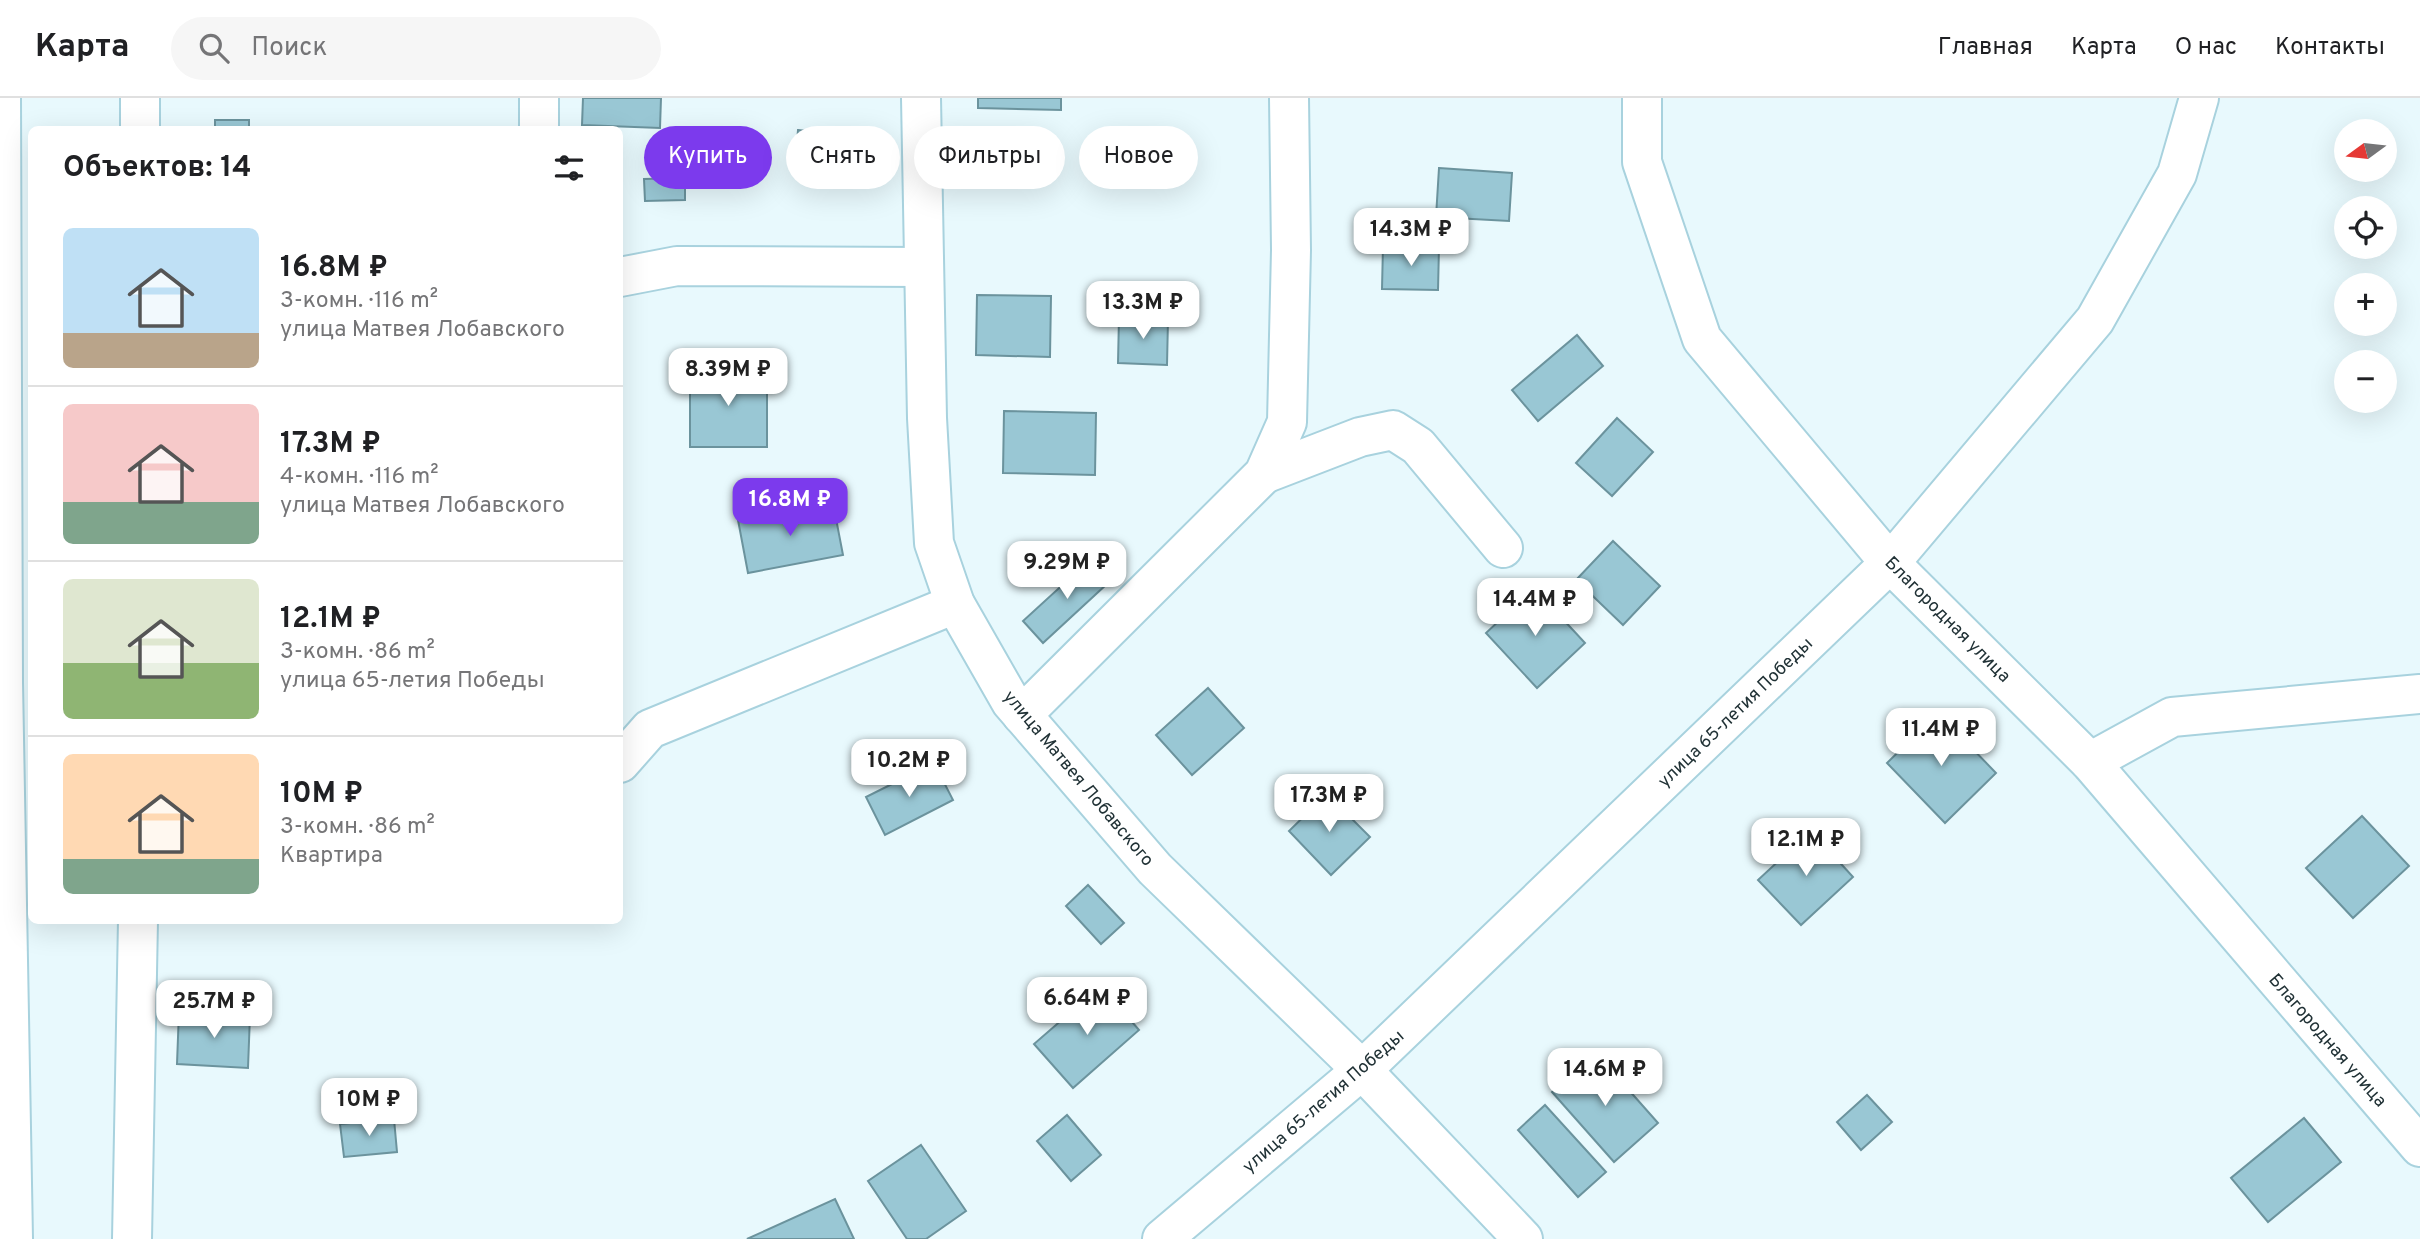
<!DOCTYPE html>
<html lang="ru">
<meta charset="utf-8">
<style>
body{margin:0;font-family:Overpass,sans-serif;background:#f6f6f6;color:#202124;height:100vh;display:flex;flex-direction:column;font-size:26px;white-space:nowrap}
*{box-sizing:border-box;margin:0}
p{font-size:23px;color:#757577}
.icon{flex:none;width:38px;height:38px;fill:none;stroke:currentColor;stroke-width:2;stroke-linecap:round;stroke-linejoin:round}
.map{position:relative;flex:1;overflow:hidden}
.panel{position:absolute;left:28px;top:28px;width:595px;height:798px;display:flex;flex-direction:column;background:#fff;border-radius:10px;box-shadow:0 7px 28px #0002}
.panel>*{flex:none}
.top-card{position:absolute;left:644px;top:28px;width:665px;height:63px;display:flex;gap:14px}
.needle{width:46px;rotate:255deg}
.fabs{position:absolute;left:2334px;top:21px;display:grid;gap:14px}
.fabs a{display:grid;place-items:center;width:63px;height:63px;border-radius:50%;background:#fff;box-shadow:0 7px 28px #0002;font-size:35px}
.price{position:absolute;translate:-50% -60px;padding:0 16px;border-radius:14px;background:#fff;color:#222;font-size:23px;line-height:46px;filter:drop-shadow(0 2px 4px #0008)}
.price::after{content:'';position:absolute;left:50%;top:42px;width:21px;height:16px;margin-left:-10px;background:inherit;clip-path:polygon(0 0,100% 0,50% 100%)}
.price.current{background:#7c3aed;color:#fff}
ul{padding:0;list-style:none}
li{display:flex;align-items:center;gap:21px;height:175px;padding:0 35px}
li+li{border-top:2px solid #e0e0e0}
li span{display:grid;place-items:center;flex:none;width:196px;height:140px;border-radius:10px;color:#555}
li>.icon{margin-inline-start:auto}
span .icon{width:84px;height:84px;fill:#fffc;stroke-width:1}
li b{font-size:30px}
h2{display:flex;justify-content:space-between;align-items:center;height:84px;padding:0 35px;font-size:30px}
.chip{padding:0 24px;border-radius:32px;background:#fff;box-shadow:0 7px 28px #0002;font-size:24px;line-height:63px}
.chip.current{background:#7c3aed;color:#fff}
header{display:flex;align-items:center;gap:42px;box-sizing:border-box;height:98px;padding:0 35px;background:#fff;border-bottom:2px solid #e0e0e0}
header strong{font-size:33px}
nav{display:flex;gap:38px;margin-inline-start:auto;font-size:24px}
.search{width:490px;height:63px;background:#f6f6f6;display:flex;align-items:center;gap:18px;box-sizing:border-box;padding:0 24px;border-radius:38px;color:#757577;font-size:26px}
.map>svg:first-child{display:block}
</style>
<header>
<strong>Карта</strong>
<div class="search"><svg class="icon" aria-label="search" viewBox="0 0 24 24"><circle cx="10" cy="10" r="6"/><path d="M15 15l6 6"/></svg>Поиск</div>
<nav><a>Главная</a><a>Карта</a><a>О нас</a><a>Контакты</a></nav>
</header>
<div class="map">
<svg width="2420" height="1141" viewBox="0 0 2420 1141">
<rect width="100%" height="100%" fill="#e8f9fd"/>
<g fill="#99c7d4" stroke="#6b939d" stroke-width="2">
<path d="M583 0H661L660 30 582 27Z"/>
<path d="M978 0H1061V12L978 10Z"/>
<rect x="215" y="22" width="34" height="10"/>
<path d="M798 32 860 39 858 62 796 56Z"/>
<path d="M1439 70 1512 75 1509 123 1436 119Z"/>
<path d="M685 80V102L645 103 644 81Z"/>
<path d="M1383 148 1439 149 1438 192 1382 191Z"/>
<path d="M977 197 1051 198 1050 259 976 257Z"/>
<path d="M1119 219 1168 221 1167 267 1118 265Z"/>
<path d="M1577 237 1603 268 1538 323 1512 292Z"/>
<rect x="690" y="272" width="77" height="77"/>
<path d="M1004 313 1096 315 1095 377 1003 375Z"/>
<path d="M1617 320 1653 354 1612 398 1576 365Z"/>
<path d="M833 405 843 457 748 475 738 422Z"/>
<path d="M1613 443 1660 488 1623 527 1576 482Z"/>
<path d="M1093 459 1108 485 1043 545 1023 523Z"/>
<path d="M1534 490 1585 545 1537 590 1486 535Z"/>
<path d="M1208 590 1244 630 1192 677 1156 637Z"/>
<path d="M1938 615 1996 675 1945 725 1887 665Z"/>
<path d="M934 665 953 702 885 737 866 699Z"/>
<path d="M1327 696 1370 739 1331 777 1289 733Z"/>
<path d="M2362 718 2409 768 2353 820 2306 770Z"/>
<path d="M1811 733 1853 779 1801 827 1758 782Z"/>
<path d="M1088 787 1124 825 1101 846 1066 808Z"/>
<path d="M1101 888 1139 932 1073 990 1034 946Z"/>
<path d="M179 913 250 917 248 970 177 966Z"/>
<path d="M1596 955 1658 1025 1614 1064 1552 994Z"/>
<path d="M1867 997 1892 1024 1861 1052 1837 1024Z"/>
<path d="M1545 1007 1606 1074 1578 1099 1518 1032Z"/>
<path d="M1067 1017 1101 1057 1071 1083 1037 1043Z"/>
<path d="M2304 1020 2341 1064 2268 1124 2231 1080Z"/>
<path d="M394 1021 397 1054 344 1059 340 1026Z"/>
<path d="M921 1047 966 1113 926 1141H907L868 1083Z"/>
<path d="M835 1101 854 1141H747Z"/>
</g>
<g fill="none" stroke-linecap="round" stroke-linejoin="round">
<g stroke="#a8d2de" stroke-width="42">
<g id="minor">
<path d="M1 0 3 584 13 1141"/>
<path d="M539 0V32"/>
<path d="M921 0 927 320 934 445 955 506 1011 604 1155 771 1362 972 1523 1141"/>
<path d="M1642 0V64L1702 241 1890 465 2090 664 2420 1049"/>
<path d="M140 32V0"/>
<path d="M620 179 677 168 924 169"/>
<path d="M1264 376 1360 339 1393 332 1418 348 1503 450"/>
<path d="M1022 617 1264 376 1287 324 1291 152 1289 0"/>
<path d="M2090 664 2172 619 2420 596"/>
<path d="M620 665 650 631 955 506"/>
<path d="M132 1141 138 822"/>
<path d="M1162 1141 1362 972 1890 465 2095 222 2177 76 2199 0"/>
</g>
</g>
<use href="#minor" stroke="#fff" stroke-width="38"/>
</g>
<g text-anchor="middle" stroke-width="5" stroke-linejoin="round" paint-order="stroke">
<g font-size="18" fill="#213236" stroke="#fff">
<text transform="translate(1948 521) rotate(45)" y="6">Благородная улица</text>
<text transform="translate(1735 614) rotate(-44)" y="6">улица 65-летия Победы</text>
<text transform="translate(1079 680) rotate(50)" y="6">улица Матвея Лобавского</text>
<text transform="translate(2328 942) rotate(49)" y="6">Благородная улица</text>
<text transform="translate(1323 1003) rotate(-41)" y="6">улица 65-летия Победы</text>
</g>
</g>
</svg>
<div class="fabs">
<a><svg class="needle" viewBox="-14 -14 28 28"><path d="M0-13l5 13h-10z" fill="#e53935"/><path d="M0 13l5-13h-10z" fill="#757577"/></svg></a>
<a><svg class="icon" aria-label="locate" viewBox="0 0 24 24"><circle cx="12" cy="12" r="6"/><path d="M12 2v4M12 18v4M2 12h4M18 12h4"/></svg></a>
<a>+</a>
<a>−</a>
</div>
<b class="price" style="left:1411px;top:170px">14.3M ₽</b>
<b class="price" style="left:1143px;top:243px">13.3M ₽</b>
<b class="price" style="left:728px;top:310px">8.39M ₽</b>
<b class="price current" style="left:790px;top:440px">16.8M ₽</b>
<b class="price" style="left:1067px;top:503px">9.29M ₽</b>
<b class="price" style="left:1535px;top:540px">14.4M ₽</b>
<b class="price" style="left:1941px;top:670px">11.4M ₽</b>
<b class="price" style="left:909px;top:701px">10.2M ₽</b>
<b class="price" style="left:1329px;top:736px">17.3M ₽</b>
<b class="price" style="left:1806px;top:780px">12.1M ₽</b>
<b class="price" style="left:1087px;top:939px">6.64M ₽</b>
<b class="price" style="left:214px;top:942px">25.7M ₽</b>
<b class="price" style="left:1605px;top:1010px">14.6M ₽</b>
<b class="price" style="left:369px;top:1040px">10M ₽</b>
<div class="top-card">
<a class="chip current">Купить</a>
<a class="chip">Снять</a>
<a class="chip">Фильтры</a>
<a class="chip">Новое</a>
</div>
<section class="panel">
<h2>Объектов: 14<svg class="icon" aria-label="filters" viewBox="0 0 24 24"><path d="M4 7h16M4 17h16"/><circle cx="9" cy="7" r="2"/><circle cx="15" cy="17" r="2"/></svg></h2>
<ul>
<li><span style="background:linear-gradient(#bfe0f5 75%,#b9a48a 0)"><svg class="icon" aria-label="home" viewBox="0 0 24 24"><path d="M3 11l9-7 9 7M6 9v11h12V9"/></svg></span><div><b>16.8M ₽</b><p>3-комн. · 116 m²</p><p>улица Матвея Лобавского</p></div></li>
<li><span style="background:linear-gradient(#f6c9c9 70%,#7fa58c 0)"><svg class="icon" aria-label="home" viewBox="0 0 24 24"><path d="M3 11l9-7 9 7M6 9v11h12V9"/></svg></span><div><b>17.3M ₽</b><p>4-комн. · 116 m²</p><p>улица Матвея Лобавского</p></div></li>
<li><span style="background:linear-gradient(#dfe7d0 60%,#8fb573 0)"><svg class="icon" aria-label="home" viewBox="0 0 24 24"><path d="M3 11l9-7 9 7M6 9v11h12V9"/></svg></span><div><b>12.1M ₽</b><p>3-комн. · 86 m²</p><p>улица 65-летия Победы</p></div></li>
<li><span style="background:linear-gradient(#ffd9b3 75%,#7fa58c 0)"><svg class="icon" aria-label="home" viewBox="0 0 24 24"><path d="M3 11l9-7 9 7M6 9v11h12V9"/></svg></span><div><b>10M ₽</b><p>3-комн. · 86 m²</p><p>Квартира</p></div></li>
</ul>
</section>
</div>
